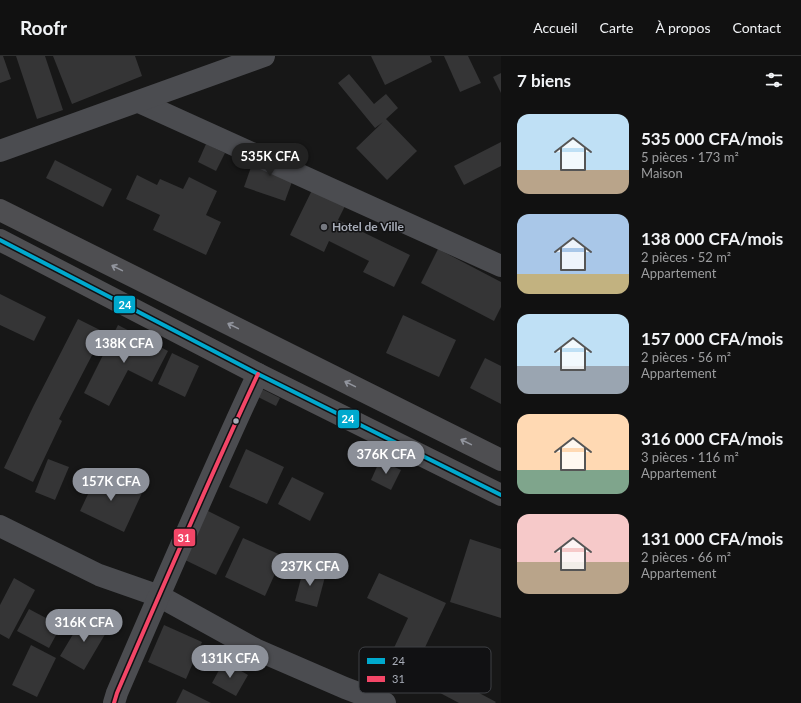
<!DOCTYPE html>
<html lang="fr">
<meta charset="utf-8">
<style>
body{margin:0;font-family:Lato,sans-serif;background:#1e1f1f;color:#f1f3f6;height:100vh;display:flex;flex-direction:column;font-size:15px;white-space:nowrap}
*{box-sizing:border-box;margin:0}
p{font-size:13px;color:#9c9d9f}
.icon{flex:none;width:22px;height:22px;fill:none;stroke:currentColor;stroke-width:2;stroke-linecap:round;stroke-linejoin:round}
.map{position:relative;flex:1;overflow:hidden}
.panel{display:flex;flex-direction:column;background:#111;width:300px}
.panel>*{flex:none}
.price{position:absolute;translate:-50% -34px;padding:0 9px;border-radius:14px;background:#8c9099;color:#fff;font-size:13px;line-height:26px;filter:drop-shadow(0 1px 2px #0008)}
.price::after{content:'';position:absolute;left:50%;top:24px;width:12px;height:9px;margin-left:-6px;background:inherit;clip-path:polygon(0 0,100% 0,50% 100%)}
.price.selected{background:#222;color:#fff}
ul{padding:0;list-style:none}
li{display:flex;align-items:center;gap:12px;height:100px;padding:0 16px}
li span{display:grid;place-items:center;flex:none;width:112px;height:80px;border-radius:12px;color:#555}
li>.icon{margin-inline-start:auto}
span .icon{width:48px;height:48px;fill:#fffc;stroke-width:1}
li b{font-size:17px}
h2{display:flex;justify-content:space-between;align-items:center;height:48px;padding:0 16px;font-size:17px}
header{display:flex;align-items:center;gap:24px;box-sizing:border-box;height:56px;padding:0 20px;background:#111;border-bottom:1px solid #303131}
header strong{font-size:19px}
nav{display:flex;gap:22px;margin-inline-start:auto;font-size:14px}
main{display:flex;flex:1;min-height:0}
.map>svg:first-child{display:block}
</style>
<header>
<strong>Roofr</strong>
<nav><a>Accueil</a><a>Carte</a><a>À propos</a><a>Contact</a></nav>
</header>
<main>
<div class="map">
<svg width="501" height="647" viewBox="0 0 501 647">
<rect width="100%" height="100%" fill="#171717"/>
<g fill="#353536">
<path d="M0 0H3L11 23 0 27Z"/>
<path d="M16 0H45L63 54 37 63Z"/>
<path d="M53 0H135L142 20 72 48Z"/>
<path d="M371 0H430L432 6 385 29Z"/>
<path d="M444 0H468L481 27 460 36Z"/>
<path d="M501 17V37L493 21Z"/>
<path d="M349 18 374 48 386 38 398 52 386 63 417 95 387 124 356 92 383 66 375 72 338 27Z"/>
<path d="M501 86V110L464 129 454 110Z"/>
<path d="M206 88 225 97 216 115 198 106Z"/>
<path d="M256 97 297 112 285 145 244 131Z"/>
<path d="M55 104 112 133 103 151 46 122Z"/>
<path d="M137 119 157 129 160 123 183 133 189 121 217 135 206 159 221 166 206 199 153 174 160 159 126 143Z"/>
<path d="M316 126 349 142 338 164 410 199 394 231 363 216 369 205 329 185 324 196 290 179Z"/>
<path d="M438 193 501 226V251L494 265 421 227Z"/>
<path d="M0 238 46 261 34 285 0 269Z"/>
<path d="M403 259 456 284 439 321 386 297Z"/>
<path d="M78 263 104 276 59 363 62 365 33 426 4 412 33 351Z"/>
<path d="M118 269 168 295 152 326 128 314 109 350 84 337Z"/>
<path d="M172 297 199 310 185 341 158 328Z"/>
<path d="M485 302 501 310V348L470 332Z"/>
<path d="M258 331 280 342 276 350 254 339Z"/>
<path d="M246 393 284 411 267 448 229 431Z"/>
<path d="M48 403 69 411 55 444 35 436Z"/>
<path d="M380 404 401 414 391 434 371 424Z"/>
<path d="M98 417 142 437 124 476 80 455Z"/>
<path d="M292 421 324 437 310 465 278 448Z"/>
<path d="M208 455 240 471 216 519 183 503Z"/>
<path d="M243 482 283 500 265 540 225 521Z"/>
<path d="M470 483 501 493V562L450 546Z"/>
<path d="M304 511 326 517 317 551 295 545Z"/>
<path d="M379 517 446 547 410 623 385 611 408 562 367 542Z"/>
<path d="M14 522 35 534 9 583 0 578V549Z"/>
<path d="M29 553 61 570 49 592 17 575Z"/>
<path d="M84 560 107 575 84 614 60 600Z"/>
<path d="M164 569 202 586 186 623 148 606Z"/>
<path d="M31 589 56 602 37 641 12 629Z"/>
<path d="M224 605 248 619 236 640 212 627Z"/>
<path d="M436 614 496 646 495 647H459L427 630Z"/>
<path d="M183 633 211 647H176Z"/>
</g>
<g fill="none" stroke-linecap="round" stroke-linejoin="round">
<g stroke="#4b4c50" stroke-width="22">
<path d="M139 46 501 210"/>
<path d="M0 95 264 0"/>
<path d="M0 470 99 519 159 540 255 593 345 632 385 647"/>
<path d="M114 647 117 637C163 530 209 423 258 318"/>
</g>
<g stroke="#4e4e51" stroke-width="22">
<path d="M0 154 501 404"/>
<path d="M0 184 258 318 501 439"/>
</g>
<g stroke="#111113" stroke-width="7">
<path id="bus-1" d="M0 184 258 318 501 439"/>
</g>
<g stroke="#111113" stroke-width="7">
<path id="bus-2" d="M114 647 117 637C163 530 209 423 258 318"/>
</g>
<use href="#bus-1" stroke="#00a9ce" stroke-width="4"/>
<use href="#bus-2" stroke="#f34667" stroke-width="4"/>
</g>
<defs><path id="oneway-shaft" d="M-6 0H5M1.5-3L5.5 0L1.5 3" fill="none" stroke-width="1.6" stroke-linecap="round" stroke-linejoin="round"/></defs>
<g stroke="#92959e">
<use href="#oneway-shaft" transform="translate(117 212) rotate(-154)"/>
<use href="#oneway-shaft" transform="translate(233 270) rotate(-154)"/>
<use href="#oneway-shaft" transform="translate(350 328) rotate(-154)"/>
<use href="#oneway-shaft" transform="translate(466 386) rotate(-154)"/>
</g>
<circle fill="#757880" stroke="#111113" stroke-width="1.5" cx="324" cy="171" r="4"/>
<circle fill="#a8adb8" stroke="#111113" stroke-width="1.5" cx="236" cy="365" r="3.5"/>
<g text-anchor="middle" stroke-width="3" stroke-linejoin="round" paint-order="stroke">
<g font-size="12" font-weight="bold" fill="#a8adb8" stroke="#111113" text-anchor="start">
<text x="332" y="175">Hotel de Ville</text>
</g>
</g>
<rect x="359" y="591" width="132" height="46" rx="6" fill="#111113" stroke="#3e4045" stroke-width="1"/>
<rect x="367" y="602" width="18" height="6" fill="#00a9ce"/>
<rect x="367" y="620" width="18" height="6" fill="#f34667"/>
<g font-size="11" fill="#a8adb8">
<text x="392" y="609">24</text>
<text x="392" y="627">31</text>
</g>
<g stroke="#111113" stroke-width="1.5">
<rect x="113" y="239" width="23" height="19" rx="4" fill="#00a9ce"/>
<rect x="337" y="353" width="23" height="20" rx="4" fill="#00a9ce"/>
<rect x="173" y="472" width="23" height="19" rx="4" fill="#f34667"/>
</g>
<g font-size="11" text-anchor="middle" font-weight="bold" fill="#fff">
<text x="125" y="253">24</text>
<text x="348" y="367">24</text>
<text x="184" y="486">31</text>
</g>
</svg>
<b class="price selected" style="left:270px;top:121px">535K CFA</b>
<b class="price" style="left:124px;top:308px">138K CFA</b>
<b class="price" style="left:386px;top:419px">376K CFA</b>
<b class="price" style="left:111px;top:446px">157K CFA</b>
<b class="price" style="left:310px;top:531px">237K CFA</b>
<b class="price" style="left:84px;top:587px">316K CFA</b>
<b class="price" style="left:230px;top:623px">131K CFA</b>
</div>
<section class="panel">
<h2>7 biens<svg class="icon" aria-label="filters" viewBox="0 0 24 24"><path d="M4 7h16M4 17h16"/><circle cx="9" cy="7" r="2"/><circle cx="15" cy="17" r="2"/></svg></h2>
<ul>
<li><span style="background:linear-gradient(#bfe0f5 70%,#b9a48a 0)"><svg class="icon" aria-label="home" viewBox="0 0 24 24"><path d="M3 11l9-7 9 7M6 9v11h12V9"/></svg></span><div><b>535 000 CFA/mois</b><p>5 pièces · 173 m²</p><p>Maison</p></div></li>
<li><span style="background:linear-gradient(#a9c7e8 75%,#c2b280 0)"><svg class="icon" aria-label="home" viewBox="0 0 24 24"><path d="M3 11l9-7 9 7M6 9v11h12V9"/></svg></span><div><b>138 000 CFA/mois</b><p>2 pièces · 52 m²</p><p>Appartement</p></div></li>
<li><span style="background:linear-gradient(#bfe0f5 65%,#9aa5b1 0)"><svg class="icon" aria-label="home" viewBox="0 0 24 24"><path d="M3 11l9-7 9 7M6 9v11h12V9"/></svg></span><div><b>157 000 CFA/mois</b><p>2 pièces · 56 m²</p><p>Appartement</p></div></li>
<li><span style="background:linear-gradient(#ffd9b3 70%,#7fa58c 0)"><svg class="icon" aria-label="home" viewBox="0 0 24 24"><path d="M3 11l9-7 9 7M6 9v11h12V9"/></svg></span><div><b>316 000 CFA/mois</b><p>3 pièces · 116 m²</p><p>Appartement</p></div></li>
<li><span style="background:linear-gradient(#f6c9c9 60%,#b9a48a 0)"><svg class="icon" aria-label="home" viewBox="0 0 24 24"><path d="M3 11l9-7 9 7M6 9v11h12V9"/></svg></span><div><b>131 000 CFA/mois</b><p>2 pièces · 66 m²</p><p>Appartement</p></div></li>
</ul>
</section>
</main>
